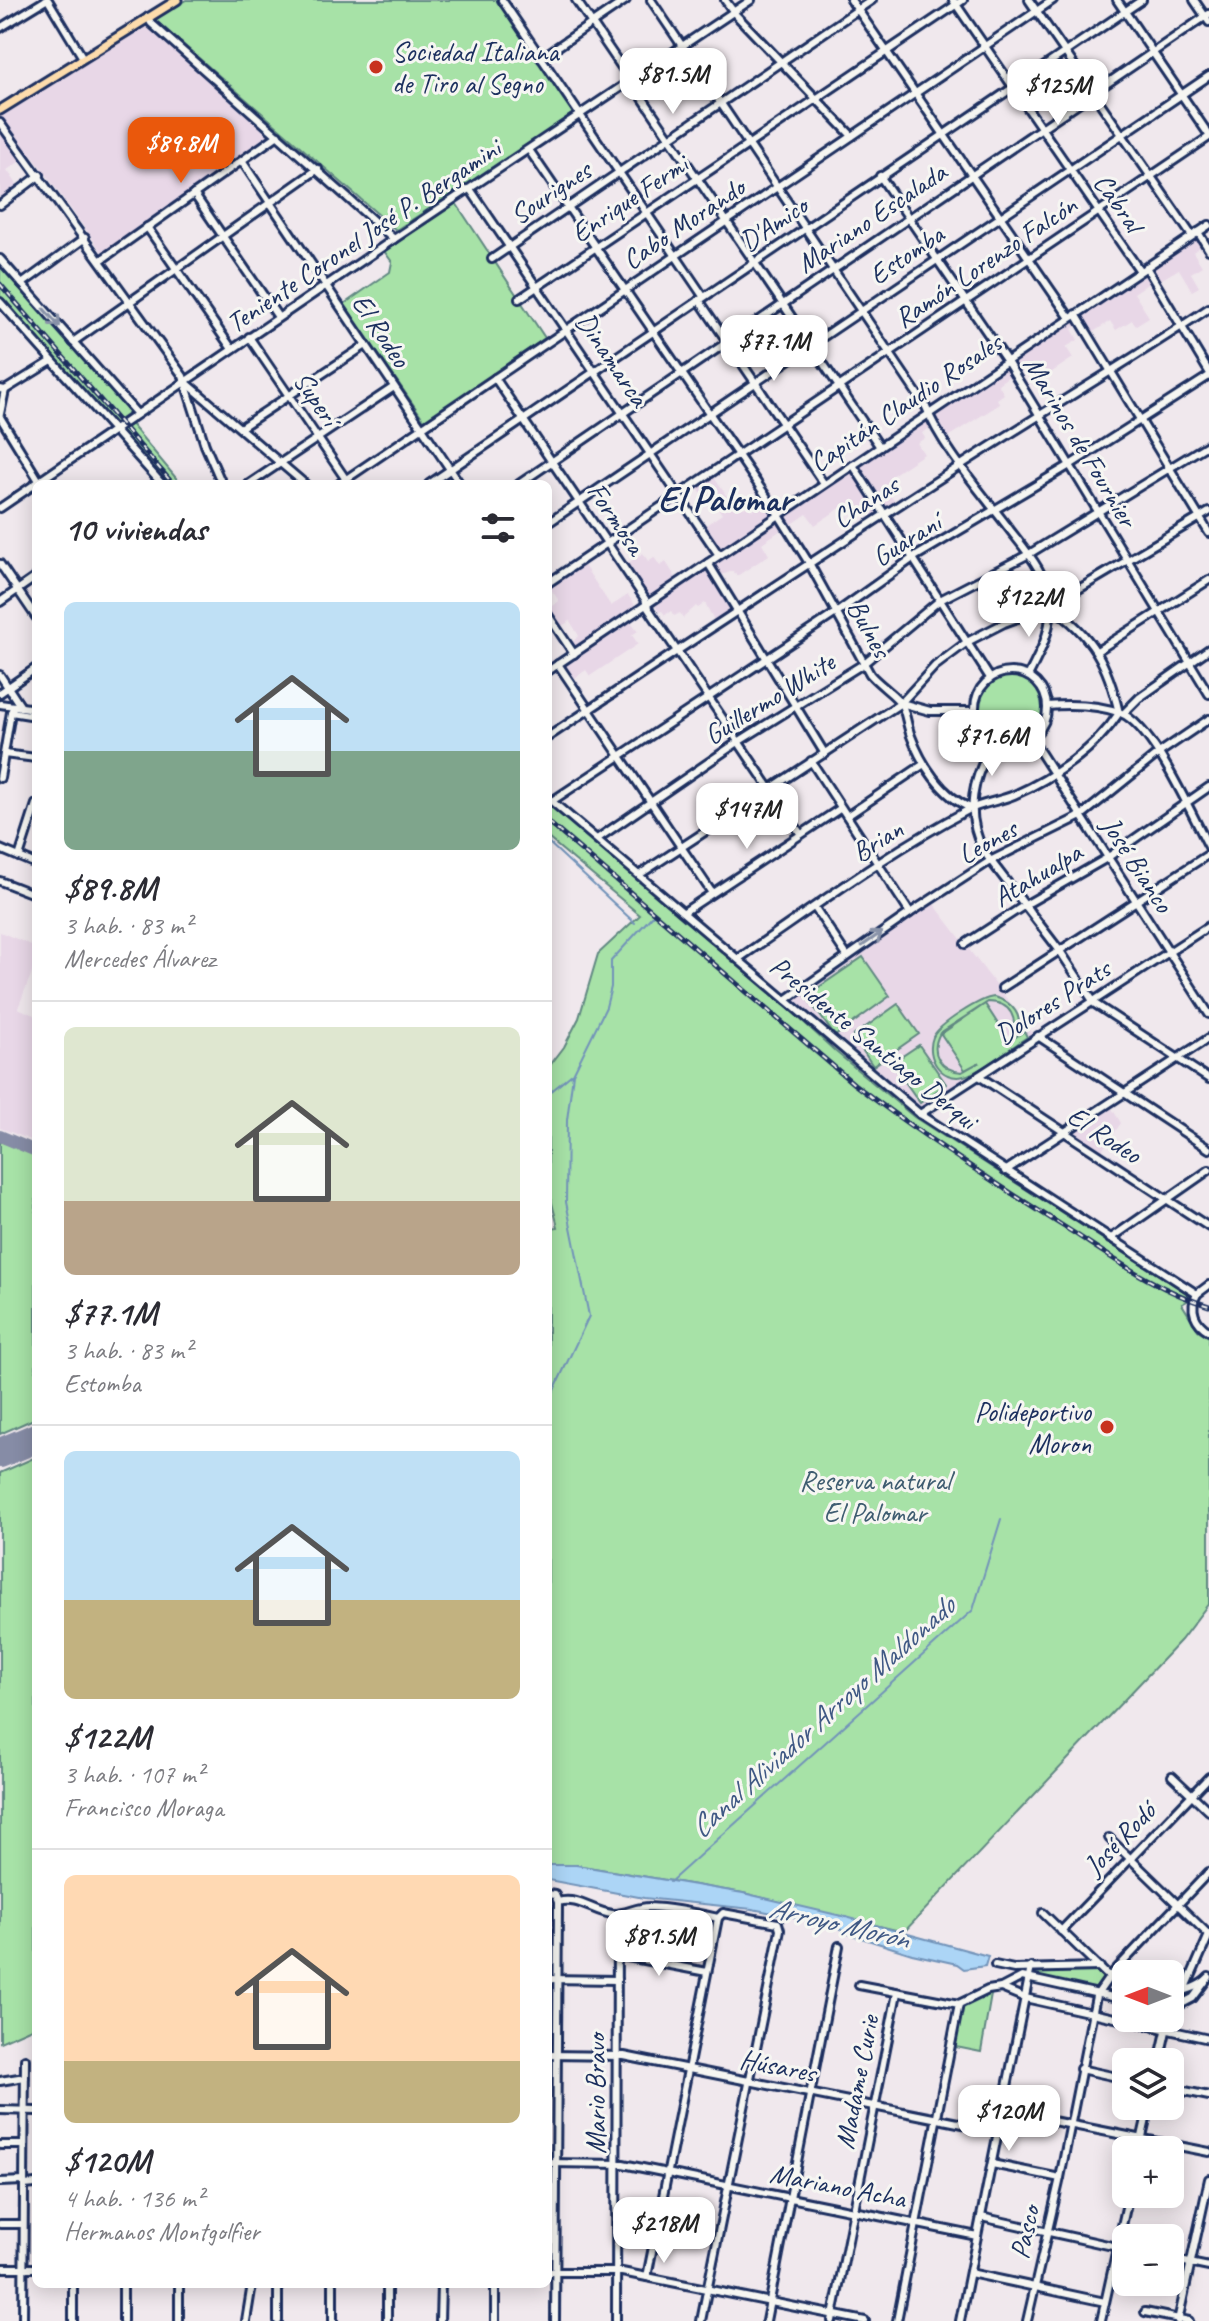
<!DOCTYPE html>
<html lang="es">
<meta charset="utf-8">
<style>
body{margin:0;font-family:Caveat,sans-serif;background:#f2f2f3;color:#2b2b33;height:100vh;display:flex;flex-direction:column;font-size:30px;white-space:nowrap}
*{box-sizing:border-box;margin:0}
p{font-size:26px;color:#7c7c81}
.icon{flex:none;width:44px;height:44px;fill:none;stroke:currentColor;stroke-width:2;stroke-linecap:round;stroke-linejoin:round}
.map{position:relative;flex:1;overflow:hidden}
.sheet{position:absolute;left:32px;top:480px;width:520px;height:1808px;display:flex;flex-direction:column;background:#fff;border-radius:12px;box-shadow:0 4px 20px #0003}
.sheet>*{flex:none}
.needle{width:52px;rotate:270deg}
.controls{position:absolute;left:1112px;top:1960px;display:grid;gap:16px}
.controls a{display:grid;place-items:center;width:72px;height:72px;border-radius:12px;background:#fff;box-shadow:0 4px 20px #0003;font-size:40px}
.price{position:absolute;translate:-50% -68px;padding:0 18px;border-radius:16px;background:#fff;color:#222;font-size:26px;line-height:52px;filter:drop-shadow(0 2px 4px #0008)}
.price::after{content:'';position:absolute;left:50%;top:48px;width:24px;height:18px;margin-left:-12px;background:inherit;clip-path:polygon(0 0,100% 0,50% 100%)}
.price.selected{background:#ea580c;color:#fff}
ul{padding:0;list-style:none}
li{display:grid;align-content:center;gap:16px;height:424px;padding:0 32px}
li+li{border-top:2px solid #e1e1e2}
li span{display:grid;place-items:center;height:248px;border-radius:12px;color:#555}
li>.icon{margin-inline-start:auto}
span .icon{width:144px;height:144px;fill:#fffc;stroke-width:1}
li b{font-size:34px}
h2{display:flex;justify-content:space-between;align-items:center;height:96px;padding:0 32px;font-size:34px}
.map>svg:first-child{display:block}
</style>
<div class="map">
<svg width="1209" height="2321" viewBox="0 0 1209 2321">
<rect width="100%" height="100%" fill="#f0e8ed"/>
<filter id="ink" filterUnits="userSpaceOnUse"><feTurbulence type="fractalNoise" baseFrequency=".0125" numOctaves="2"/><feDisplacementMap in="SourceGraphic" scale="16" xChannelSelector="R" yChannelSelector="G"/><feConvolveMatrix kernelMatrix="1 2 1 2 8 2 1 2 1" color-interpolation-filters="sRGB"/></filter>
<g filter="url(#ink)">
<g fill="#e8d7e7">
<path d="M147 22 274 135 102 252 31 154 7 170 19 187 0 200V114Z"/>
<path d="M1195 237H1198L1203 245 1193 252 1202 266 1191 273 1199 287 1192 291 1179 269 1157 282 1151 267Z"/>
<path d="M1144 272 1152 281 1134 293 1149 317 1136 325 1132 320 1116 330 1110 321 1092 333 1081 313Z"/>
<path d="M1073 319 1080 324 1072 329 1078 340 1066 347 1073 358 1046 376 1039 365 1028 371 1024 364 1015 369 1012 360Z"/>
<path d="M1005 365 1013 373 998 384 1004 394 997 399 1000 404 946 438 932 414Z"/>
<path d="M924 420H929L933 426 922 433 925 438 917 443 924 454 891 476 898 487 889 493 896 504 885 509 857 468 858 464Z"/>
<path d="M850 470H853L880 515 874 519 864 509 855 515 848 503 815 525 807 514 788 527 782 519 784 515Z"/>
<path d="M713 476 730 501 736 497 744 508 749 505 752 510 766 501 774 513V516L721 551 703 527 722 514 715 503 710 507 697 487Z"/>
<path d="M774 521H779L784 528 762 543 769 555 737 576 733 571 719 576 712 564 714 562Z"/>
<path d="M643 553 648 561 654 557 660 566 666 562 678 581 650 599 625 565Z"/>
<path d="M583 564 611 606 628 595 637 608 577 649 571 643 579 636 570 621 560 627 548 609 559 601 549 586Z"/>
<path d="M704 568 710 570 732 608 731 611 715 622 705 603 698 608 696 606 683 618 680 613 674 616 671 611 665 615 662 611 659 612 653 603Z"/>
<path d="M629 619 638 631 632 635 638 644 590 676 586 670 572 680 563 664Z"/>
<path d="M934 904 1036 1037 925 1108H914L792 1004 793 1000Z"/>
<path d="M0 932 36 947V962L18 1008 36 1016V1142L0 1128Z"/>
<path d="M1111 1107 1121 1123 1101 1152 1072 1132Z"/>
</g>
<g fill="#a7e2a7" stroke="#618882" stroke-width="2" fill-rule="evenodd">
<path d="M186 0H497L575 115 396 230 154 19Z"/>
<path d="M456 203 545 338 424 420 344 304 390 272 392 262 384 251Z"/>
<path d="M0 259 131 412 112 425 0 302Z"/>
<path d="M131 424 181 484H162L119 433Z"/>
<circle cx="1011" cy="708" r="32"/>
<path d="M548 804 784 1004 836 1052 914 1117 1188 1294 1189 1300 1182 1304 1198 1330 1209 1337V1603L1181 1640 904 1932 743 1893 576 1865H548V1216L551 1228 558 1227 551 1199 548 1202V1068L564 1047 579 1018 598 954 640 915 548 838Z"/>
<path d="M863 957 890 996 835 1036 806 996Z"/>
<path d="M994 997C1013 1002 1024 1016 1017 1036L1024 1031 1027 1037C1010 1048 983 1071 964 1076 941 1082 925 1057 933 1037 939 1024 981 998 994 997ZM988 1002C1011 1002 1019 1019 1011 1039L1009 1041 985 1004 941 1034 965 1070 980 1062 962 1072C940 1070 929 1053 940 1033Z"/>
<path d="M898 1004 919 1034 873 1066 853 1036Z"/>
<path d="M919 1045 946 1084 920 1103 892 1063Z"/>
<path d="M0 1141 36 1155V1418L0 1434Z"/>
<path d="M36 1457V2026L0 2042V1473Z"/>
<path d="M1034 1969 1098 1970 1105 1977 1095 1990 1032 1977Z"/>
<path d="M992 1989 981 2052 951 2046 959 2004Z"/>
</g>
<path fill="#acd5f6" stroke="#7293b9" stroke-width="2" d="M548 1865H576L743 1893 846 1917 988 1956 985 1966 964 1969 957 1964 912 1954 849 1934 831 1924 752 1909 644 1898 548 1880Z"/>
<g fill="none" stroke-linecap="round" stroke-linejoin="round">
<g stroke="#7293b9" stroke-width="2">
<path d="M548 842 635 923"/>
<path d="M548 1094 572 1074"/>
<path d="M548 1403 589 1316 566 1202 567 1120 573 1074 606 1007 611 987V961L653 915"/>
<path d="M670 1882 973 1610 1001 1519"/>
</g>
<path stroke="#868ca6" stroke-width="12" d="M0 1136 36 1151"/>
<path stroke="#868ca6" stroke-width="30" d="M0 1453 36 1438"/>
<g stroke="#1b2f5e" stroke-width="12">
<g id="minor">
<path d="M48 0 83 58"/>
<path d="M502 0 703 296"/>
<path d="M576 0 880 447"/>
<path d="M651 0 926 407C941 447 984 495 1010 530 1028 553 1048 575 1050 606 1052 631 1039 655 1028 676"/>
<path d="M725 0 736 15 852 136"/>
<path d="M851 0 1070 318"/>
<path d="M953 0 1140 271"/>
<path d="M1029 0 1192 236"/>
<path d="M1117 0 1209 135"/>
<path d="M1194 0 1209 22"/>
<path d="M148 17 151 23 394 239"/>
<path d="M0 28 46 0"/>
<path d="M541 58 626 0"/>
<path d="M0 123 183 376 205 445 222 484"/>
<path d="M529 150 779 515 809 563 870 674C878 684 897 696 902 705 906 714 907 726 911 736 921 763 942 797 971 808"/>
<path d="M242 161 460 484"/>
<path d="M880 176 1006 360 1209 694"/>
<path d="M470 189 719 555"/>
<path d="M194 194 278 317"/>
<path d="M0 205 40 175"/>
<path d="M147 227 232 349"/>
<path d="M1198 232 1209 250"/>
<path d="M0 259 137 414"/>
<path d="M492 259 872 0"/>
<path d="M101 260 278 135"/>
<path d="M1146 267 1209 372"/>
<path d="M22 284 85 238"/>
<path d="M519 299 963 0"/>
<path d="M699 300 824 484"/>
<path d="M0 302 162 484"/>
<path d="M1076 314 1209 533"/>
<path d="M249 337 349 484"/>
<path d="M73 342 318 169"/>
<path d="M495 378 645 599 648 608 800 833"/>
<path d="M188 384 305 484"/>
<path d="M0 389 5 390 0 414"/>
<path d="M5 390 52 361"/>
<path d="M0 417 41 484"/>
<path d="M240 428 366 345"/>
<path d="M853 465 990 678"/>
<path d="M249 484 394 387"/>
<path d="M339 484 1053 0"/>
<path d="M429 484 1142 0"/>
<path d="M519 484 1209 14"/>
<path d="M0 508 394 239 751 0"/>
<path d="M548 523 1209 76"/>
<path d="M708 563 825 754"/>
<path d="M0 564 36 617"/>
<path d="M548 583 1209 137"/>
<path d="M0 602 36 577"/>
<path d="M1050 606C1093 635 1108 665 1119 713"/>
<path d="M548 615 574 654"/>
<path d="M1097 651 1209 580"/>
<path d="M558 664 712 893"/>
<path d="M548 671 1209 225"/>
<circle cx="1011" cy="708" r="36"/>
<path d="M0 675 21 707"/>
<path d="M0 693 36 668"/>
<path d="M901 703 930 711H975"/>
<path d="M0 704 36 709"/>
<path d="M1047 706C1071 704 1097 704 1121 713 1154 727 1191 814 1209 847"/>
<path d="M11 712 36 716"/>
<path d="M1123 714 1139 698 1209 649"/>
<path d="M548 737C684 646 821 555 958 467 1041 413 1127 363 1209 308"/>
<path d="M1031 738 1209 1014"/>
<path d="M995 741C972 777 964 813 984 852L1060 951 1095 1004 1209 1079"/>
<path d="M4 754 36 758"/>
<path d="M811 761 910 913"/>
<path d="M0 778 11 712 14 706"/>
<path d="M548 798 920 1114 1197 1294"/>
<path d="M552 801 836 613 913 558 1070 465 1209 376"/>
<path d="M847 816 924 764"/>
<path d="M597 839 738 742 863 664 940 600 1029 554 1209 444"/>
<path d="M0 849 36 864"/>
<path d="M19 857 36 804"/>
<path d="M639 875 901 703 935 666 967 642 1004 623 1050 606 1209 512"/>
<path d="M0 881 36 895"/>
<path d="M815 908 847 956"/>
<path d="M684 912 841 808"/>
<path d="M965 944 1025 905 1107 858 1209 787"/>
<path d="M738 959C813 908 888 852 968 810 982 803 1000 801 1014 795 1053 778 1096 749 1119 713"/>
<path d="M1002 988 1209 854"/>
<path d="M786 1000 910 913 990 861 1081 816 1159 753 1209 719"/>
<path d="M1038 1036 1209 1149"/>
<path d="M979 1076 1209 1227"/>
<path d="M920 1114 1209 926"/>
<path d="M1005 1171 1209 1038"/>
<path d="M1110 1239 1209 1170"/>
<path d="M1197 1294C1189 1309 1195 1323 1209 1331"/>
<path d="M1197 1294 1209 1285"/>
<path d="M1172 1776 1209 1811"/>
<path d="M1109 1838 1209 1935"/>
<path d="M548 1894 555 1895 558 1902C578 1896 593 1912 612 1914 624 1915 636 1907 649 1907 672 1908 696 1913 718 1918"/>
<path d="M1043 1913 1106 1974 1126 1980"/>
<path d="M1061 1931 1209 1777"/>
<path d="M617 1955 707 1972"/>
<path d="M995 1965 1014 1969 1100 1967"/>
<path d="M548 1979 617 1980"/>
<path d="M859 1985 959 2004 988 1990 1001 1988 1022 1977 1126 2000"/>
<path d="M1001 1988 1025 1998 1209 2039"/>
<path d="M1185 1990 1209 1935"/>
<path d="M1170 1991C1182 1994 1201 1986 1209 1977"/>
<path d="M1170 2010 1193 1998 1205 1982"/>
<path d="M548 2055 624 2056 998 2131"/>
<path d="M1159 2062 1169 2018"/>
<path d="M1080 2069 1126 2079"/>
<path d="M0 2081 25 2077"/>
<path d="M1170 2088 1209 2096"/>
<path d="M0 2110 36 2111"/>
<path d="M1002 2111 1209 2152"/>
<path d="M0 2145H24"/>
<path d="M1139 2150 1149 2106"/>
<path d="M548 2163 623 2164 977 2236"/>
<path d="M992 2164 1060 2178"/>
<path d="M0 2182 24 2181"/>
<path d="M24 2185 36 2184"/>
<path d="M981 2217 1126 2249"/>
<path d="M0 2224H23"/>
<path d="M1170 2259 1209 2267"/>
<path d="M0 2268H36"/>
<path d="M548 2272H622L865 2321"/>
<path d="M970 2273 1105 2302"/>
<path d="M647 2277 718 1918 723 1913 778 1923 780 1930 701 2321"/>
<path d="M1145 2312 1189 2321"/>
<path d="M23 2321 25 2059"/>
<path d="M73 2321V2284"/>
<path d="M123 2321V2284"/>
<path d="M179 2321V2284"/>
<path d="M246 2321 252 2284"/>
<path d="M278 2321V2284"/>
<path d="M333 2321V2284"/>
<path d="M387 2321V2284"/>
<path d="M440 2321 441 2284"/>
<path d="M495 2321V2284"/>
<path d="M555 2321 558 1902"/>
<path d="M616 2321 617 1915"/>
<path d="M766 2321 839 1946"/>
<path d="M832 2321 897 1993"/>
<path d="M897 2321 959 2004"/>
<path d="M960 2321 1031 1967"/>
<path d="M1027 2321 1060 2178 1096 1996 1110 1976 1209 1872"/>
<path d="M1101 2321 1129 2194"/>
<path d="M1178 2321 1209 2179"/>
</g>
</g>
<g stroke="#1b2f5e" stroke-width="13">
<path id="major" d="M0 110 177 0"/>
</g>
<use href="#minor" stroke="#f6f6f2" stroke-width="6"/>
<use href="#major" stroke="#fddcac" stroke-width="7"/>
<g stroke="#1b2f5e" stroke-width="5">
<g id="rail">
<path d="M0 284 173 484"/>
<path d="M548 822 854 1084C925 1138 999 1186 1074 1233 1117 1261 1159 1291 1209 1306"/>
</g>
</g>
<use href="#rail" stroke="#f6f6f2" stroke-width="2" stroke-dasharray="6" stroke-linecap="butt"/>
</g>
<defs><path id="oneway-shaft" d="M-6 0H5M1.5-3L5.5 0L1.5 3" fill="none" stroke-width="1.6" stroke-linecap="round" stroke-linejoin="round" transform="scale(2)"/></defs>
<g stroke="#8892a8">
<use href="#oneway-shaft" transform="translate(52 318) rotate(48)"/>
<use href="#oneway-shaft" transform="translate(872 939) rotate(-35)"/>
</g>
</g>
<g fill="#c8321e" stroke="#f6f6f2" stroke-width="3">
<circle cx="376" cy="67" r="8"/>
<circle cx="1107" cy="1427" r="8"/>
</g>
<g text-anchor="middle" stroke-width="6" stroke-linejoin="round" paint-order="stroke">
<g font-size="28" fill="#1b2f5e" stroke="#f6f6f2" text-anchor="start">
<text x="392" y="61">Sociedad Italiana<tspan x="392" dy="32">de Tiro al Segno</tspan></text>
<text x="1091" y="1421" text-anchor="end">Polideportivo<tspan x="1091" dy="32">Moron</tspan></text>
</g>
<g font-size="28" fill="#1b2f5e" stroke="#f6f6f2">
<text transform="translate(550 192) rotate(-34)" y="10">Sourignes</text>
<text transform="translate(629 198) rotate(-34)" y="10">Enrique Fermi</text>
<text transform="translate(1119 202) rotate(55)" y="10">Cabral</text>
<text transform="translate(871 217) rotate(-34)" y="10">Mariano Escalada</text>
<text transform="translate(683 223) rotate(-34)" y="10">Cabo Morando</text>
<text transform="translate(773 223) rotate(-34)" y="10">D'Amico</text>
<text transform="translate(363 235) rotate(-34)" y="10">Teniente Coronel José P. Bergamini</text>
<text transform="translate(906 254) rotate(-34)" y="10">Estomba</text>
<text transform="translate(985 261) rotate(-34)" y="10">Ramón Lorenzo Falcón</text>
<text transform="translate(382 330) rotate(56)" y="10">El Rodeo</text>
<text transform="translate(613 359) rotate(56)" y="10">Dinamarca</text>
<text transform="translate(317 398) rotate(56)" y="10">Superí</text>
<text transform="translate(905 402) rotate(-34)" y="10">Capitán Claudio Rosales</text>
<text transform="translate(1081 441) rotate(59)" y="10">Marinos de Fournier</text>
<text transform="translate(865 501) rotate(-33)" y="10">Chanas</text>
<text transform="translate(617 518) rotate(56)" y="10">Formosa</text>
<text transform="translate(906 539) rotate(-32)" y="10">Guaraní</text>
<text transform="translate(870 628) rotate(61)" y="10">Bulnes</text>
<text transform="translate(769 698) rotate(-32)" y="10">Guillermo White</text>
<text transform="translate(877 840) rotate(-32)" y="10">Brian</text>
<text transform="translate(987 841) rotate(-29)" y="10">Leones</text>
<text transform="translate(1138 864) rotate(57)" y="10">José Bianco</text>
<text transform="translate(1037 874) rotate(-31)" y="10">Atahualpa</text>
<text transform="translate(1052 1001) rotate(-33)" y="10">Dolores Prats</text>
<text transform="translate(874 1042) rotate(39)" y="10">Presidente Santiago Derqui</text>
<text transform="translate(1105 1134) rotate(33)" y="10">El Rodeo</text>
<text transform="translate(1119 1838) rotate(-46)" y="10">José Rodó</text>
<text transform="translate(778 2065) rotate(11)" y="10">Húsares</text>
<text transform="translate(856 2082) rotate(-79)" y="10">Madame Curie</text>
<text transform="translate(595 2094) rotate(-90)" y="10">Mario Bravo</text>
<text transform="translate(838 2185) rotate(11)" y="10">Mariano Acha</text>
<text transform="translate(1024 2232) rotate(-77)" y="10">Pasco</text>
</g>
<g font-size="28" fill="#3e5c70" stroke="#f6f6f2">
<text x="875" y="1490">Reserva natural<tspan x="875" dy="32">El Palomar</tspan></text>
</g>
<g font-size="30" font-style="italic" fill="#3f5884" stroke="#f6f6f2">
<text transform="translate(822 1717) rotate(-42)" y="10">Canal Aliviador Arroyo Maldonado</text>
<text transform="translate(839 1923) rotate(13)" y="10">Arroyo Morón</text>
</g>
<g font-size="36" font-weight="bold" fill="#1b2f5e" stroke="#f6f6f2">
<text x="725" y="511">El Palomar</text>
</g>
</g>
</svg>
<div class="controls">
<a><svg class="needle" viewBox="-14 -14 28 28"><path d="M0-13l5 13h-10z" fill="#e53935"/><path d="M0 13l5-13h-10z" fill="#7c7c81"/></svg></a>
<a><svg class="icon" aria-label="layers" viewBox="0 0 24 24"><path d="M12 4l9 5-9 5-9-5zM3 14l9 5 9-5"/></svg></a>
<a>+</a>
<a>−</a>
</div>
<b class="price" style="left:673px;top:116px">$81.5M</b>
<b class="price" style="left:1058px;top:127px">$125M</b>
<b class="price selected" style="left:181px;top:185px">$89.8M</b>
<b class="price" style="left:774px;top:383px">$77.1M</b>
<b class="price" style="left:1029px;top:639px">$122M</b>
<b class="price" style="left:992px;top:778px">$71.6M</b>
<b class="price" style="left:747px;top:851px">$147M</b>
<b class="price" style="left:659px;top:1978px">$81.5M</b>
<b class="price" style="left:1009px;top:2153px">$120M</b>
<b class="price" style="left:664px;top:2265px">$218M</b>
<section class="sheet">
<h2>10 viviendas<svg class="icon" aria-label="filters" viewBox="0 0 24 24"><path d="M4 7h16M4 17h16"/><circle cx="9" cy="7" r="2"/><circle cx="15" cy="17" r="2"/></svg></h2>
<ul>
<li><span style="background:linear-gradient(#bfe0f5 60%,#7fa58c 0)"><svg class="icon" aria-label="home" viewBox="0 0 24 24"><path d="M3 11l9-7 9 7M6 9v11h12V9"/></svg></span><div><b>$89.8M</b><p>3 hab. · 83 m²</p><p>Mercedes Álvarez</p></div></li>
<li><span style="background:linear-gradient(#dfe7d0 70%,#b9a48a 0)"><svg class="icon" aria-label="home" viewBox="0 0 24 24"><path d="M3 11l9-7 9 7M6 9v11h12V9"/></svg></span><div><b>$77.1M</b><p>3 hab. · 83 m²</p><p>Estomba</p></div></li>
<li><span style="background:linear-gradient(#bfe0f5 60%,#c2b280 0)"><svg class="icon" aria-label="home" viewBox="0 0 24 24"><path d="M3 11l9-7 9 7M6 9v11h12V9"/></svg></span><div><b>$122M</b><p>3 hab. · 107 m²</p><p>Francisco Moraga</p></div></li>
<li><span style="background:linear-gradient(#ffd9b3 75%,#c2b280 0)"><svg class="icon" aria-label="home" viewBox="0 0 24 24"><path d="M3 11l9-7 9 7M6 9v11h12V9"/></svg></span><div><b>$120M</b><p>4 hab. · 136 m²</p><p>Hermanos Montgolfier</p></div></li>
</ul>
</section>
</div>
